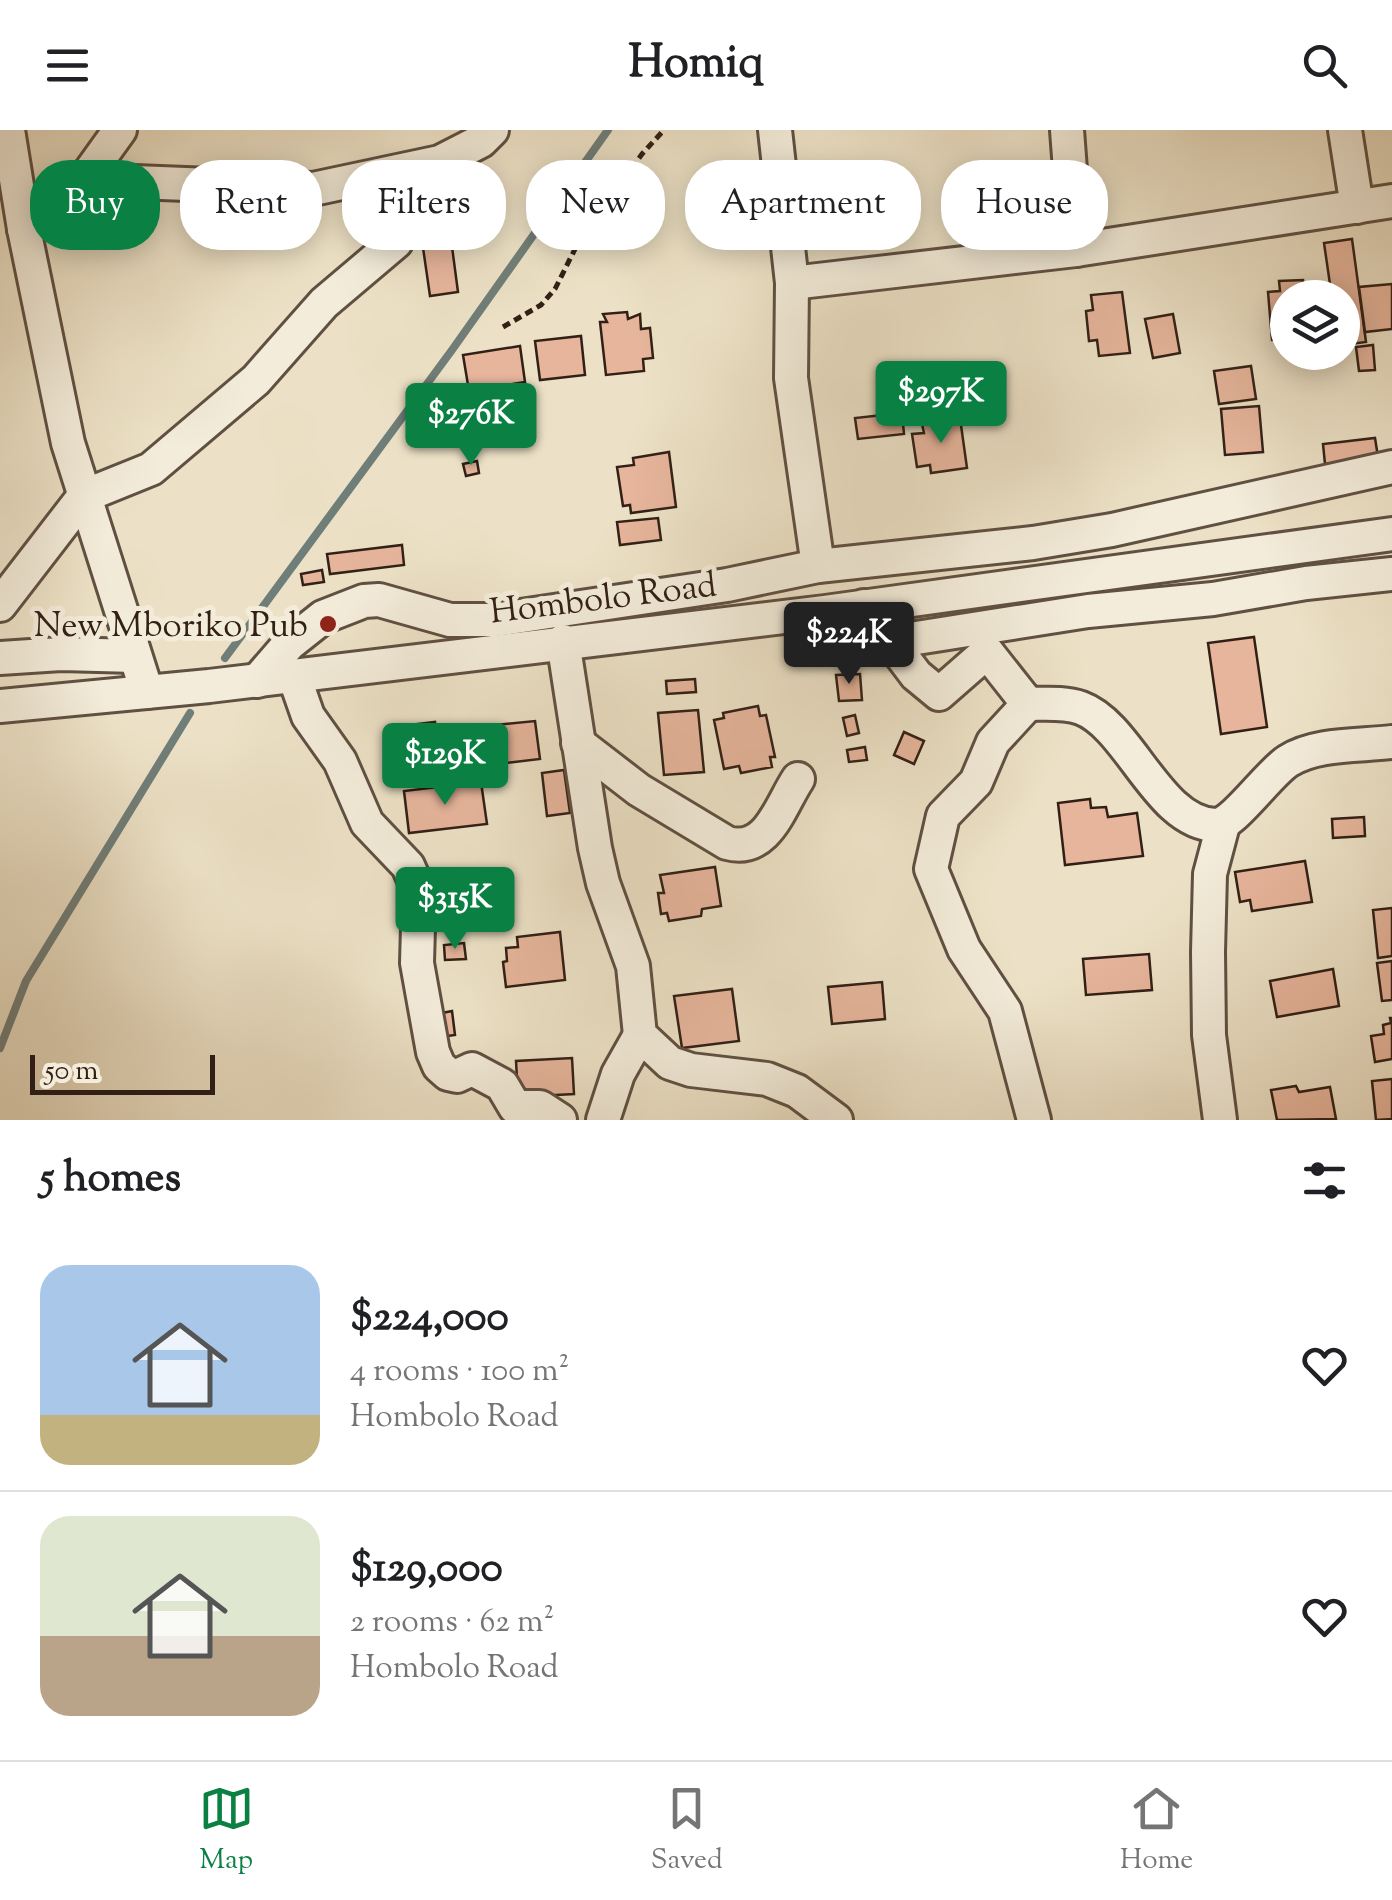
<!DOCTYPE html>
<meta charset="utf-8">
<style>
body{margin:0;font-family:"Sorts Mill Goudy",serif;background:#f6f6f6;color:#202124;height:100vh;display:flex;flex-direction:column;font-size:38px;white-space:nowrap}
*{box-sizing:border-box;margin:0}
p{font-size:32px;color:#757577}
.icon{flex:none;width:55px;height:55px;fill:none;stroke:currentColor;stroke-width:2;stroke-linecap:round;stroke-linejoin:round}
.map{position:relative;height:990px;overflow:hidden}
.details{display:flex;flex-direction:column;background:#fff;flex:1}
.details>*{flex:none}
.banner{position:absolute;left:30px;top:30px;width:1332px;height:90px;display:flex;gap:20px}
.buttons{position:absolute;left:1270px;top:150px;display:grid;gap:20px}
.buttons a{display:grid;place-items:center;width:90px;height:90px;border-radius:50%;background:#fff;box-shadow:0 5px 25px #0003;font-size:50px}
.scale{position:absolute;left:30px;bottom:25px;width:185px;box-sizing:border-box;padding-left:10px;border:5px solid #322016;border-top:0;font-size:28px;line-height:35px;white-space:nowrap;color:#322016;-webkit-text-stroke:8px #f3ecda;paint-order:stroke}
.price{position:absolute;translate:-50% -85px;padding:0 22px;border-radius:10px;background:#0b8043;color:#fff;font-size:32px;line-height:65px;filter:drop-shadow(0 2px 5px #0008)}
.price::after{content:'';position:absolute;left:50%;top:60px;width:30px;height:22px;margin-left:-15px;background:inherit;clip-path:polygon(0 0,100% 0,50% 100%)}
.price.on{background:#222;color:#fff}
ul{padding:0;list-style:none}
li{display:flex;align-items:center;gap:30px;height:250px;padding:0 40px}
li+li{border-top:2px solid #e0e0e0}
li span{display:grid;place-items:center;flex:none;width:280px;height:200px;border-radius:30px;color:#555}
li>.icon{margin-inline-start:auto}
span .icon{width:120px;height:120px;fill:#fffc;stroke-width:1}
li b{font-size:42px}
h2{display:flex;justify-content:space-between;align-items:center;height:120px;padding:0 40px;font-size:42px}
.tag{padding:0 35px;border-radius:40px;background:#fff;box-shadow:0 5px 25px #0003;font-size:35px;line-height:90px}
.tag.on{background:#0b8043;color:#fff}
header{display:flex;justify-content:space-between;align-items:center;height:130px;padding:0 40px;background:#fff;font-size:45px;font-weight:700}
.dock{display:flex;justify-content:space-around;align-items:center;height:140px;border-top:2px solid #e0e0e0;background:#fff;font-size:28px;color:#757577}
.dock a{display:grid;justify-items:center;gap:5px}
.dock .on{color:#0b8043}
.map>svg:first-child{display:block}
</style>
<header><svg class="icon" aria-label="menu" viewBox="0 0 24 24"><path d="M4 6h16M4 12h16M4 18h16"/></svg>Homiq<svg class="icon" aria-label="search" viewBox="0 0 24 24"><circle cx="10" cy="10" r="6"/><path d="M15 15l6 6"/></svg></header>
<div class="map">
<svg width="1392" height="990" viewBox="0 0 1392 990">
<rect width="100%" height="100%" fill="#ece1c6"/>
<filter id="stains"><feTurbulence type="fractalNoise" baseFrequency=".002" numOctaves="4"/><feColorMatrix values="0 0 0 0 .2 0 0 0 0 .09 0 0 0 0 .02 0 0 0 .5 -.17"/></filter>
<radialGradient id="worn" r=".72"><stop offset=".6" stop-color="#630" stop-opacity="0"/><stop offset="1" stop-color="#630" stop-opacity=".3"/></radialGradient>
<g fill="none" stroke-linecap="round" stroke-linejoin="round">
<g stroke="#707e79" stroke-width="8">
<path d="M225 528 452 220 608 0"/>
<path d="M0 918 26 851 190 583"/>
</g>
</g>
<g fill="#e6b59c" stroke="#322016" stroke-width="2.5">
<path d="M447 79 458 162 430 166 418 83Z"/>
<path d="M1352 109 1366 212 1342 215V168H1332L1324 113Z"/>
<path d="M1303 150 1304 168H1288V209L1272 210 1268 162 1280 161 1279 151Z"/>
<path d="M1392 154V199L1365 202 1359 157Z"/>
<path d="M1122 162 1130 223 1099 226 1097 210 1089 211 1086 181 1093 180 1091 165Z"/>
<path d="M627 182 628 189 640 184 641 199 650 198 653 228 643 229 644 241 606 245 600 192H607L603 184Z"/>
<path d="M1173 184 1180 223 1153 228 1145 189Z"/>
<path d="M581 206 585 245 540 250 535 211Z"/>
<path d="M1373 215 1375 240 1359 241 1356 217Z"/>
<path d="M520 216 525 252 469 261 463 225Z"/>
<path d="M1251 236 1256 269 1219 274 1214 241Z"/>
<path d="M932 274 933 288 911 289 910 275Z"/>
<path d="M1259 276 1263 322 1225 325 1221 279Z"/>
<path d="M902 283 904 304 858 309 855 288Z"/>
<path d="M960 288 967 338 931 343 930 335 917 337 912 304 924 303 922 294Z"/>
<path d="M1375 308 1378 327 1325 334 1323 314Z"/>
<path d="M669 322 676 377 631 383 630 375 623 376 617 337 634 335 633 328Z"/>
<path d="M477 331 479 343 466 346 463 334Z"/>
<path d="M658 388 661 410 620 415 617 392Z"/>
<path d="M402 415 404 435 330 444 327 424Z"/>
<path d="M322 440 324 452 303 455 301 444Z"/>
<path d="M1254 507 1267 597 1221 604 1208 513Z"/>
<path d="M860 544 862 570 839 571 836 545Z"/>
<path d="M695 549 696 562 667 564 666 551Z"/>
<path d="M758 576 760 586 766 585 775 627H770L772 637 741 643 739 636 724 639 714 590 724 588 723 583Z"/>
<path d="M698 580 704 642 664 645 658 583Z"/>
<path d="M855 585 859 603 847 606 843 588Z"/>
<path d="M535 591 540 629 489 635 484 596Z"/>
<path d="M435 592 441 644 396 648 392 608 410 606 409 595Z"/>
<path d="M904 602 924 611 914 634 894 625Z"/>
<path d="M865 617 867 630 849 632 847 620Z"/>
<path d="M564 640 570 683 547 686 542 643Z"/>
<path d="M481 652 487 694 409 703 404 661Z"/>
<path d="M1090 669 1091 678 1106 677 1108 687 1137 683 1143 726 1065 735 1058 673Z"/>
<path d="M1364 687 1365 706 1333 708 1332 689Z"/>
<path d="M1305 731 1312 772 1252 781 1250 770 1240 772 1235 742Z"/>
<path d="M715 737 721 776 702 779 701 786 669 791 667 783 661 784 658 763H664L660 745Z"/>
<path d="M1392 778V826L1378 828 1373 780Z"/>
<path d="M560 802 565 850 506 857 503 832 507 831 506 818 518 817 517 807Z"/>
<path d="M464 813 466 829 445 830 444 815Z"/>
<path d="M1149 824 1152 860 1086 865 1083 829Z"/>
<path d="M1392 831V870L1382 871 1377 833Z"/>
<path d="M1333 839 1339 876 1277 887 1270 851Z"/>
<path d="M882 852 885 889 832 894 828 857Z"/>
<path d="M732 859 739 911 682 918 674 866Z"/>
<path d="M452 881 455 905 440 907 437 884Z"/>
<path d="M1390 888H1392V929L1375 932 1371 906 1384 904 1383 895 1391 893Z"/>
<path d="M572 928 574 964 518 967 516 931Z"/>
<path d="M1392 949V989L1376 990 1372 951Z"/>
<path d="M1296 956 1299 962 1330 957 1336 989 1277 990 1271 960Z"/>
</g>
<g fill="none" stroke-linecap="round" stroke-linejoin="round">
<g stroke="#605042" stroke-width="38">
<g id="minor">
<path d="M8 0 24 99 68 313 147 562"/>
<path d="M775 0 792 153 791 248 818 436"/>
<path d="M1067 0 1076 120"/>
<path d="M1345 0 1357 77"/>
<path d="M84 50 313 59 440 32 481 11 492 0"/>
<path d="M24 99 84 50 120 0"/>
<path d="M792 153 1076 120 1392 71"/>
<path d="M0 475 84 366 151 339 256 250 324 173 396 112"/>
<path d="M864 476 916 545 939 564 987 522 1028 574C1045 574 1064 572 1081 578 1130 596 1158 694 1216 695 1232 696 1269 643 1288 631 1316 613 1359 616 1392 612"/>
<path d="M563 511 595 718 603 753 633 836 640 905 670 933 691 940 767 949 797 961 836 990"/>
<path d="M891 512 1088 481 1213 469 1306 453 1392 444"/>
<path d="M0 528 61 524 135 526"/>
<path d="M294 546 308 586 340 631 367 693 408 736 419 761 417 833 433 922 439 936 448 944 457 946 472 939 502 955 515 977H540L560 990"/>
<path d="M257 551 289 514 323 487 364 471 379 470 450 490H495L727 455 818 436 1033 413 1112 400 1392 337"/>
<path d="M1028 574 993 612 976 652 943 686 931 739 964 819 1005 881 1034 990"/>
<path d="M0 576 209 556 825 482 1392 404"/>
<path d="M578 613 639 660 727 713C768 724 780 676 798 649"/>
<path d="M603 990 618 944 640 905"/>
<path d="M1220 990 1209 905 1208 822 1210 744 1223 695"/>
</g>
</g>
<path stroke="#322016" stroke-width="5" stroke-dasharray="8 5" stroke-linecap="butt" d="M503 197 541 175 555 159 579 111 642 24 664 0"/>
<use href="#minor" stroke="#f3ecda" stroke-width="32"/>
</g>
<circle fill="#8f2418" stroke="#f3ecda" stroke-width="4" cx="328" cy="494" r="10"/>
<g text-anchor="middle" stroke-width="10" stroke-linejoin="round" paint-order="stroke">
<g font-size="35" fill="#322016" stroke="#f3ecda">
<text transform="translate(603 467) rotate(-7)" y="12">Hombolo Road</text>
</g>
<g font-size="35" fill="#322016" stroke="#f3ecda" text-anchor="end">
<text x="308" y="506">New Mboriko Pub</text>
</g>
</g>
<rect width="100%" height="100%" filter="url(#stains)"/>
<rect width="100%" height="100%" fill="url(#worn)"/>
</svg>
<div class="buttons">
<a><svg class="icon" aria-label="layers" viewBox="0 0 24 24"><path d="M12 4l9 5-9 5-9-5zM3 14l9 5 9-5"/></svg></a>
</div>
<div class="scale">50 m</div>
<b class="price" style="left:941px;top:316px">$297K</b>
<b class="price" style="left:471px;top:338px">$276K</b>
<b class="price on" style="left:849px;top:557px">$224K</b>
<b class="price" style="left:445px;top:678px">$129K</b>
<b class="price" style="left:455px;top:822px">$315K</b>
<div class="banner">
<a class="tag on">Buy</a>
<a class="tag">Rent</a>
<a class="tag">Filters</a>
<a class="tag">New</a>
<a class="tag">Apartment</a>
<a class="tag">House</a>
</div>
</div>
<section class="details">
<h2>5 homes<svg class="icon" aria-label="filters" viewBox="0 0 24 24"><path d="M4 7h16M4 17h16"/><circle cx="9" cy="7" r="2"/><circle cx="15" cy="17" r="2"/></svg></h2>
<ul>
<li><span style="background:linear-gradient(#a9c7e8 75%,#c2b280 0)"><svg class="icon" aria-label="home" viewBox="0 0 24 24"><path d="M3 11l9-7 9 7M6 9v11h12V9"/></svg></span><div><b>$224,000</b><p>4 rooms · 100 m²</p><p>Hombolo Road</p></div><svg class="icon" aria-label="heart" viewBox="0 0 24 24"><path d="M12 20l-8-8c-3-5 5-10 8-4 3-6 11-1 8 4z"/></svg></li>
<li><span style="background:linear-gradient(#dfe7d0 60%,#b9a48a 0)"><svg class="icon" aria-label="home" viewBox="0 0 24 24"><path d="M3 11l9-7 9 7M6 9v11h12V9"/></svg></span><div><b>$129,000</b><p>2 rooms · 62 m²</p><p>Hombolo Road</p></div><svg class="icon" aria-label="heart" viewBox="0 0 24 24"><path d="M12 20l-8-8c-3-5 5-10 8-4 3-6 11-1 8 4z"/></svg></li>
</ul>
</section>
<nav class="dock">
<a class="on"><svg class="icon" aria-label="map" viewBox="0 0 24 24"><path d="M3 6l6-2 6 2 6-2v14l-6 2-6-2-6 2zM9 4v14M15 6v14"/></svg>Map</a>
<a><svg class="icon" aria-label="saved" viewBox="0 0 24 24"><path d="M7 4h10v16l-5-4-5 4z"/></svg>Saved</a>
<a><svg class="icon" aria-label="home" viewBox="0 0 24 24"><path d="M3 11l9-7 9 7M6 9v11h12V9"/></svg>Home</a>
</nav>
